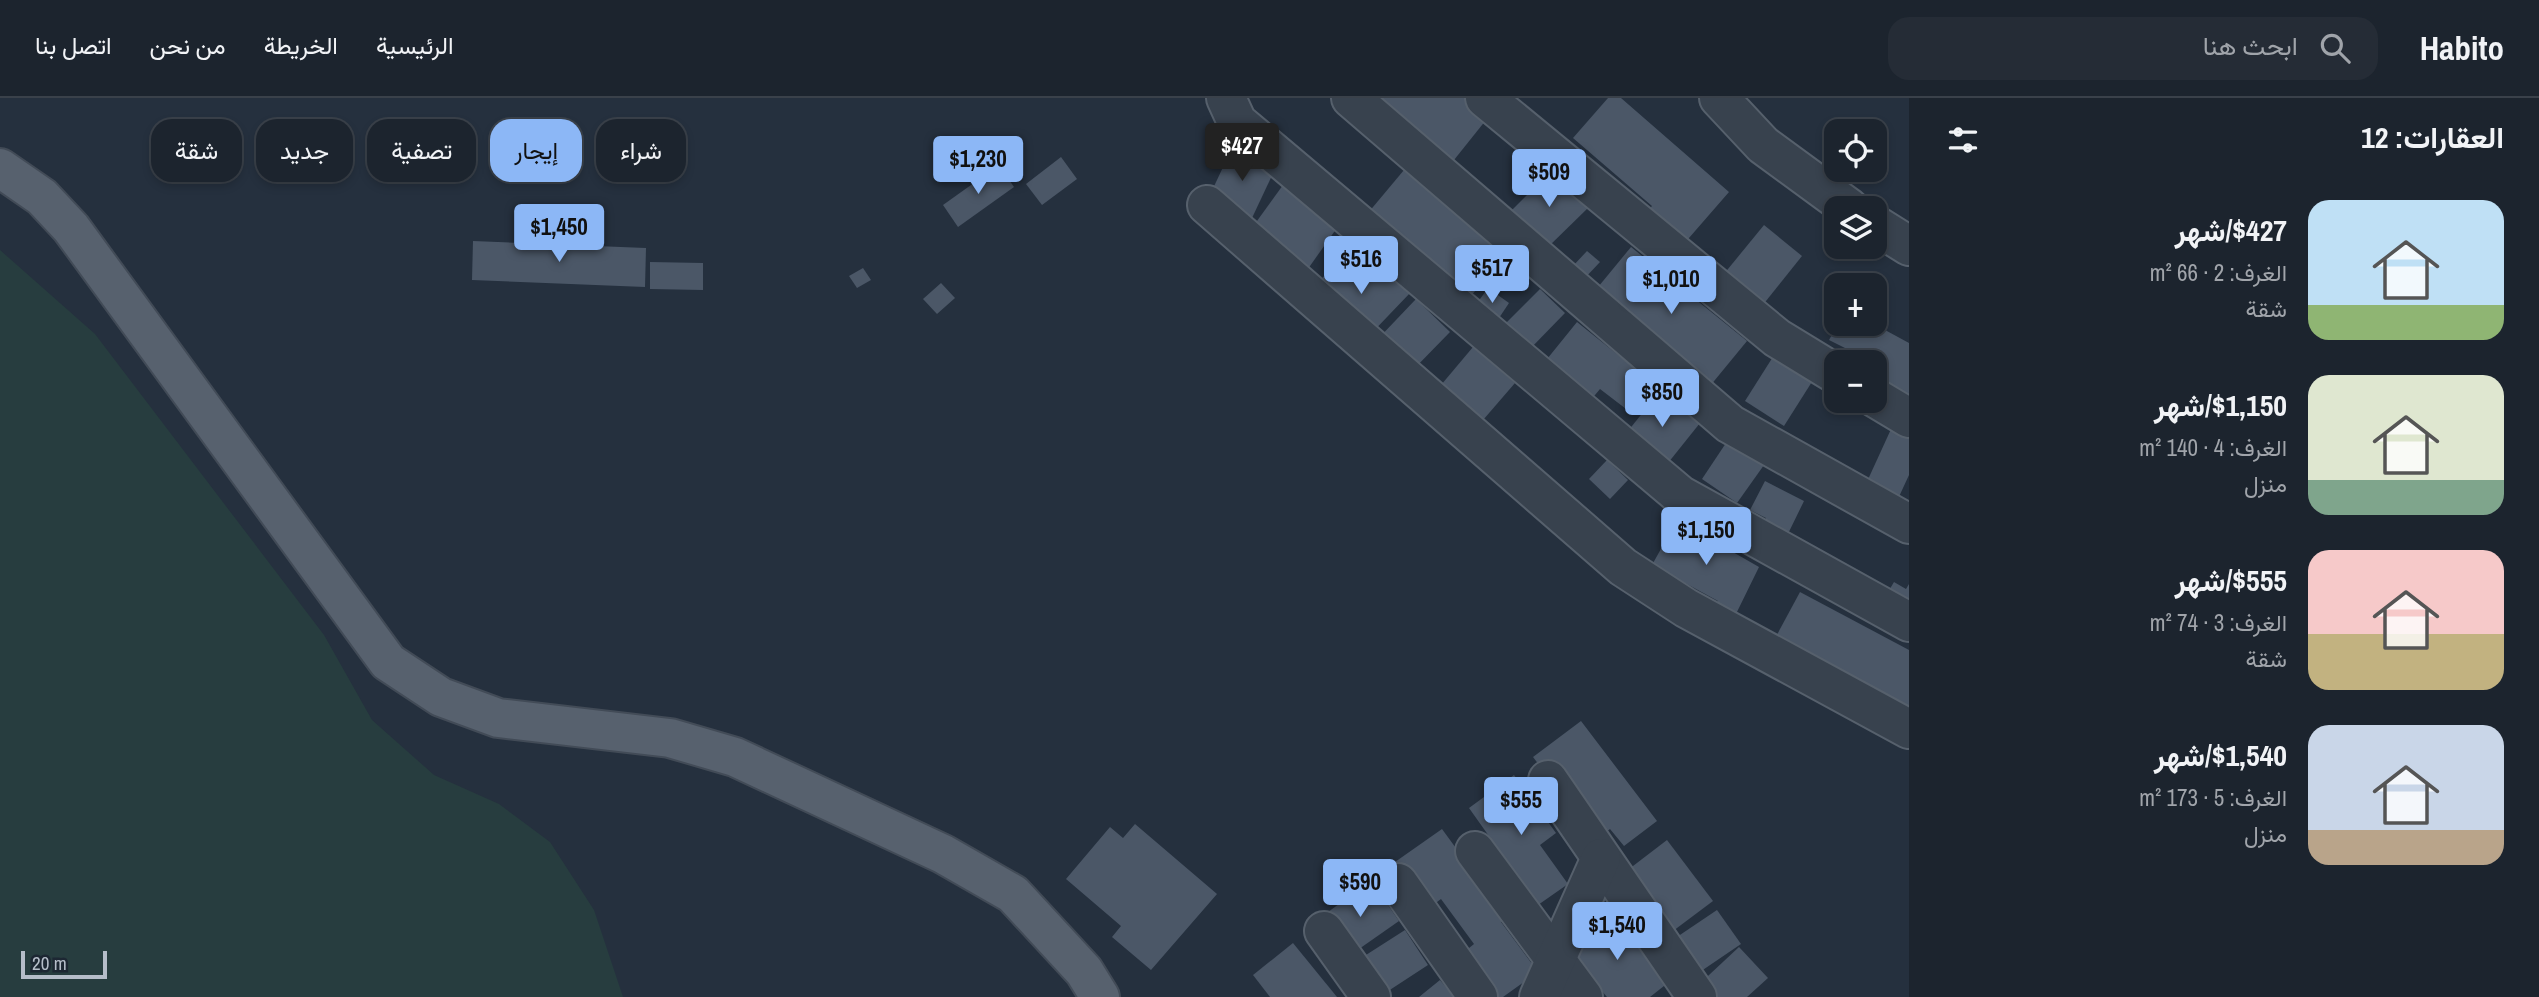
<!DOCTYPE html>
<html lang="ar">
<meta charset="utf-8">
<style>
body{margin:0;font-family:"Archivo Narrow",Vazirmatn,sans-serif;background:#252c36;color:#f1f3f6;direction:rtl;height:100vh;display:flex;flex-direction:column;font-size:26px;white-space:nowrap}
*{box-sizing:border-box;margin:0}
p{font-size:23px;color:#a0a4aa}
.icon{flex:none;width:38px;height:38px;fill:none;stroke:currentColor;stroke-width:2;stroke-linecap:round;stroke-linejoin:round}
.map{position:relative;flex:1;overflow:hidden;direction:ltr}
.details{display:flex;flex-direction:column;background:#1c242e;width:630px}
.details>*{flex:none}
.hud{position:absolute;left:21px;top:21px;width:665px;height:63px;direction:rtl;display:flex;gap:14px}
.buttons{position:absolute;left:1824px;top:21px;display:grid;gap:14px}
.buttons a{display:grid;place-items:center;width:63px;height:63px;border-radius:14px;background:#1c242e;box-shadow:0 4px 10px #0003,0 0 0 2px #3a414a;font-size:35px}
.scale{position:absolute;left:21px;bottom:18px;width:86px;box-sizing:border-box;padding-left:7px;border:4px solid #b5bdc9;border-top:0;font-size:19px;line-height:24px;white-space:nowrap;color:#b5bdc9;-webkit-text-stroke:5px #1d2733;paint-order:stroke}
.price{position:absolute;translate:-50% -60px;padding:0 16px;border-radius:7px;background:#8cb7f6;color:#111;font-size:23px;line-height:46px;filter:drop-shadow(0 2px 4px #0008)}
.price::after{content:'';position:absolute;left:50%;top:42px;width:21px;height:16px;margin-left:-10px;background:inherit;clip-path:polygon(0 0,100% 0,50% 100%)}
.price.current{background:#222;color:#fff}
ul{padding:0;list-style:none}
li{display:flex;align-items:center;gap:21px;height:175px;padding:0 35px}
li span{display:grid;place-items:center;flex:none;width:196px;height:140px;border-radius:21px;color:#555}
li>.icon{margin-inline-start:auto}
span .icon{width:84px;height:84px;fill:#fffc;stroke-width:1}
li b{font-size:30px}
h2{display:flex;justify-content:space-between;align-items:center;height:84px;padding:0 35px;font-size:30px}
.tag{padding:0 24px;border-radius:21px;background:#1c242e;box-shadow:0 4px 10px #0003,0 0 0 2px #3a414a;font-size:24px;line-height:63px}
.tag.current{background:#8cb7f6;color:#111}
header{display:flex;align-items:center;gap:42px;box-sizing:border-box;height:98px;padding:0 35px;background:#1c242e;border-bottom:2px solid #3a414a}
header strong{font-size:33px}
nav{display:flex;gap:38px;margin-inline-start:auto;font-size:24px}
.search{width:490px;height:63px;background:#252c36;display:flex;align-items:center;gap:18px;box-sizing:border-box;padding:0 24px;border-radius:21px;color:#a0a4aa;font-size:26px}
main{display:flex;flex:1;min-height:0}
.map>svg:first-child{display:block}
</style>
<header>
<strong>Habito</strong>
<div class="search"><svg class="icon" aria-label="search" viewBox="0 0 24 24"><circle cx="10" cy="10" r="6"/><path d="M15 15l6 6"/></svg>ابحث هنا</div>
<nav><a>الرئيسية</a><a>الخريطة</a><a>من نحن</a><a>اتصل بنا</a></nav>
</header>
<main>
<section class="details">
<h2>العقارات: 12<svg class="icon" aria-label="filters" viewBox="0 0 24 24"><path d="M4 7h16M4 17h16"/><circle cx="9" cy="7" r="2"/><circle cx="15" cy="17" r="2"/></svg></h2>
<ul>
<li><span style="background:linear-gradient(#bfe0f5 75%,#8fb573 0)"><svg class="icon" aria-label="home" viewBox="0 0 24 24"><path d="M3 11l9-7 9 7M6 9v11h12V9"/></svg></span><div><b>$427/شهر</b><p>الغرف: 2 · 66 m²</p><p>شقة</p></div></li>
<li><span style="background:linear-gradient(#dfe7d0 75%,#7fa58c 0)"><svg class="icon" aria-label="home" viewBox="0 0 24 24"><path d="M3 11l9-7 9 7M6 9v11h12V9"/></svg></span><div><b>$1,150/شهر</b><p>الغرف: 4 · 140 m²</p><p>منزل</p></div></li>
<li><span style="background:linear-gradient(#f6c9c9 60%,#c2b280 0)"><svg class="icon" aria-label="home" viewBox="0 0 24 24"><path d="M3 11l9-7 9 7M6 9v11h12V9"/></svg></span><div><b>$555/شهر</b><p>الغرف: 3 · 74 m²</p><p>شقة</p></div></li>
<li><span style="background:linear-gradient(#c9d6e8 75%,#b9a48a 0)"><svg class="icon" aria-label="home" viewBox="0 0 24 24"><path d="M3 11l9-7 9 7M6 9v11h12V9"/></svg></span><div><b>$1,540/شهر</b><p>الغرف: 5 · 173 m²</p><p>منزل</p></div></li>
</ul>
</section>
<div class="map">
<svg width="1909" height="899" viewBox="0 0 1909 899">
<rect width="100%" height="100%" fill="#25303e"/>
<path fill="#273d3f" d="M0 152 95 236 324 537 372 622 434 677 499 706 550 744 594 812 623 899H0Z"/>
<g fill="#4b5767">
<path d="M1377 0H1469L1490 17 1450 67Z"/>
<path d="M1608 0H1621L1729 94 1682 148 1645 116 1652 108 1573 40Z"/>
<path d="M1232 50 1275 71 1252 120 1209 99Z"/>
<path d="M1061 59 1077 81 1042 107 1026 86Z"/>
<path d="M999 67 1014 89 958 129 943 107Z"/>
<path d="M1404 72 1505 158 1464 206 1368 115Z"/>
<path d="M1552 72 1589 109 1546 151 1510 114Z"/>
<path d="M1283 87 1339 127 1305 175 1249 134Z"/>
<path d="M1764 127 1802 158 1758 213 1719 182Z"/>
<path d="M473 143 646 150 645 189 472 182Z"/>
<path d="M1631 149 1747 243 1710 288 1594 194Z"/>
<path d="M1587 153 1600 164 1584 181 1572 169Z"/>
<path d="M1342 159 1368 183 1382 169 1410 195 1366 241 1312 191Z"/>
<path d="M650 164 703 165V192L650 191Z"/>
<path d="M863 170 871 182 857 190 849 178Z"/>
<path d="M941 185 955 200 937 216 923 201Z"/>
<path d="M1488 190 1509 205 1497 223 1475 208Z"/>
<path d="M1540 191 1565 215 1529 252 1504 227Z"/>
<path d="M1416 201 1450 234 1409 276 1376 243Z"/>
<path d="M1577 224 1653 285 1630 314 1600 291 1585 309 1539 271Z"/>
<path d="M1838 226H1874L1909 245V299L1874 280V264H1845L1839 261 1845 250 1829 242Z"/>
<path d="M1473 249 1515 285 1477 329 1436 293Z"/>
<path d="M1776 254 1815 279 1784 328 1745 303Z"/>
<path d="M1660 293 1700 325 1664 370 1624 338Z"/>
<path d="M1892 329 1909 337V377L1897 403 1865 388Z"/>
<path d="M1728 342 1764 367 1737 405 1702 381Z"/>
<path d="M1607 362 1628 382 1610 401 1589 381Z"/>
<path d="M1765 383 1804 403 1784 444 1760 432 1766 420 1750 412Z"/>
<path d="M1677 422 1759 469 1735 518 1716 507 1718 503 1652 467Z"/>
<path d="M1894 484 1906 491 1909 486V520L1882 504Z"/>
<path d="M1800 494 1909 552V619L1772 546Z"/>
<path d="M1581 623 1657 723 1624 748 1610 731 1596 742 1533 659Z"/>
<path d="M1514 677 1556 735 1540 747 1568 786 1538 807 1469 710Z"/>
<path d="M1135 726 1217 796 1151 872 1112 839 1121 828 1066 781 1110 729 1123 740Z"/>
<path d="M1442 731 1507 820 1501 824 1538 874 1503 899H1488L1459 858 1474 846 1441 801 1429 810 1395 764Z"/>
<path d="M1667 742 1713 803 1669 836 1616 781Z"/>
<path d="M1371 783 1399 823 1349 858 1321 819Z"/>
<path d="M1717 812 1741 846 1691 880 1668 845Z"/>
<path d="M1610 815 1669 884 1650 899H1607L1567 852Z"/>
<path d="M1405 832 1428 867 1379 899 1355 864Z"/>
<path d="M1293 845 1337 899H1270L1253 877Z"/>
<path d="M1739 849 1768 880 1747 899H1702L1694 891Z"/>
<path d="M1440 882 1454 899H1419Z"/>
</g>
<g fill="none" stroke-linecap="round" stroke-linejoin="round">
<g stroke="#56606c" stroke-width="42">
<g id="minor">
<path d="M1226 0 1237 24 1680 397 1909 524"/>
<path d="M1351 0 1730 326 1909 426"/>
<path d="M1485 0 1777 240 1836 276"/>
<path d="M1719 0 1763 47 1849 110"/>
<path d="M1207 107 1623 469 1686 510 1909 631"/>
<path d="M1874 126 1909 148"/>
<path d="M1874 299 1909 320"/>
<path d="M1548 682 1697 899"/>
<path d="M1475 753 1583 899"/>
<path d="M1398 785 1478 899"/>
<path d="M1324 833 1371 899"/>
<path d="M1539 899 1601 760"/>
</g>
</g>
<g stroke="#424b57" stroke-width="42">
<path id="major" d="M0 70 42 99 71 130 388 564 441 599 498 620 670 640 735 659 943 756 1013 796 1084 873 1100 899"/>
</g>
<use href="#minor" stroke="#38424e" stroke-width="38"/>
<use href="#major" stroke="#57616e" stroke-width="38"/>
</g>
</svg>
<div class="buttons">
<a><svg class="icon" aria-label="locate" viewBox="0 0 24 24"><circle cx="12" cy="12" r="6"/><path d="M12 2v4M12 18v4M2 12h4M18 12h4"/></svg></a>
<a><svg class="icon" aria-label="layers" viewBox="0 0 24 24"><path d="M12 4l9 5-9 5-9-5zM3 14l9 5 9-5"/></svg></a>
<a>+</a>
<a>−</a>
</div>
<div class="scale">20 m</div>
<b class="price current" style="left:1242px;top:85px">$427</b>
<b class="price" style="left:978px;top:98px">$1,230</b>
<b class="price" style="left:1549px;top:111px">$509</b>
<b class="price" style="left:559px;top:166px">$1,450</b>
<b class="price" style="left:1361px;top:198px">$516</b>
<b class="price" style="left:1492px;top:207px">$517</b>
<b class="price" style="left:1671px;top:218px">$1,010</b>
<b class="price" style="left:1662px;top:331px">$850</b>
<b class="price" style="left:1706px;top:469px">$1,150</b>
<b class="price" style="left:1521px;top:739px">$555</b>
<b class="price" style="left:1360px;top:821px">$590</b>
<b class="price" style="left:1617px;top:864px">$1,540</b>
<div class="hud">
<a class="tag">شراء</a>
<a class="tag current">إيجار</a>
<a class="tag">تصفية</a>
<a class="tag">جديد</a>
<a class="tag">شقة</a>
</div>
</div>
</main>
